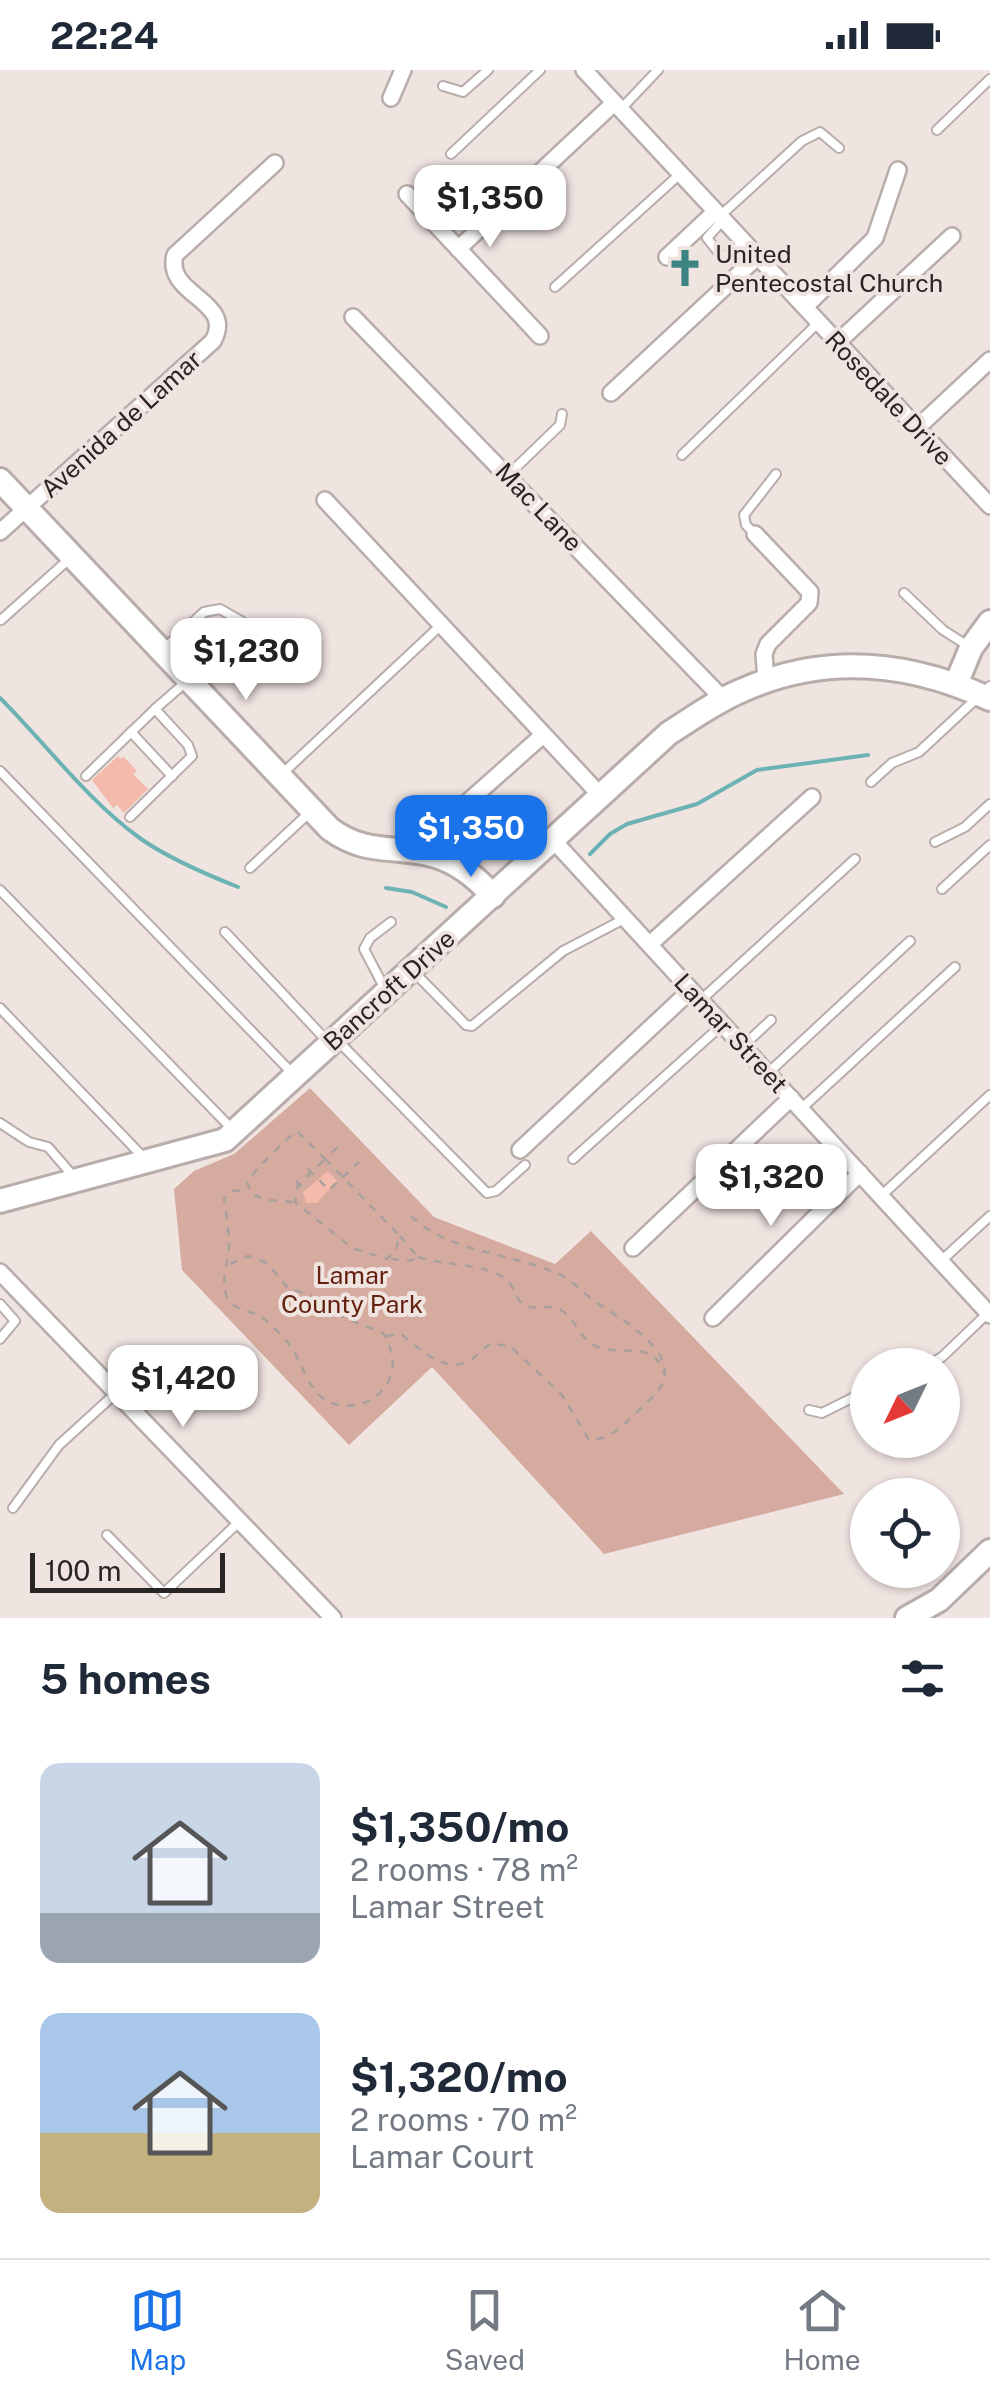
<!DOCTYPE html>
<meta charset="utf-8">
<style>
body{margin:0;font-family:"Public Sans",sans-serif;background:#f6f6f7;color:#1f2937;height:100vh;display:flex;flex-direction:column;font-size:38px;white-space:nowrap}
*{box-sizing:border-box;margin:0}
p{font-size:32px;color:#747a83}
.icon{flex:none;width:55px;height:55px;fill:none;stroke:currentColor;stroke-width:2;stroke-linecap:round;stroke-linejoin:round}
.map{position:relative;height:1548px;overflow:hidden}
.details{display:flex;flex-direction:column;background:#fff;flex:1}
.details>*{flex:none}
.needle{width:65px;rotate:227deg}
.fabs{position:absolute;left:850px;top:1278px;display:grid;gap:20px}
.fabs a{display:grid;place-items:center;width:110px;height:110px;border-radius:50%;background:#fff;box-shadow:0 2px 8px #0004;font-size:50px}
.scale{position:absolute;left:30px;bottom:25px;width:195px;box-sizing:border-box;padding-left:10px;border:5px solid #292524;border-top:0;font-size:28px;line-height:35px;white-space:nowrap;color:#292524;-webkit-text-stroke:8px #f0e4e1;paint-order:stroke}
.price{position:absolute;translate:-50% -85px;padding:0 22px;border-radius:20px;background:#fff;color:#222;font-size:32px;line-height:65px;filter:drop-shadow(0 2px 5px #0008)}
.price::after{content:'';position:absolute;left:50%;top:60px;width:30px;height:22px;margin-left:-15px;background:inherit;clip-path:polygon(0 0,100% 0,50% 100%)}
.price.active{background:#1a73e8;color:#fff}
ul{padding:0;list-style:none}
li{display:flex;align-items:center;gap:30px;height:250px;padding:0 40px}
li span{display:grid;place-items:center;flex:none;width:280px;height:200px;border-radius:20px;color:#555}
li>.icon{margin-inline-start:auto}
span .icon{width:120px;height:120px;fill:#fffc;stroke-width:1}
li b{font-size:42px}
h2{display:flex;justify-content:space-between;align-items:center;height:120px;padding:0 40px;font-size:42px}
.status{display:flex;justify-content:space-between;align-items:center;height:70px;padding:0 50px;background:#fff;direction:ltr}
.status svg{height:28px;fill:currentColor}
.tabs{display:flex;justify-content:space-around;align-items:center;height:140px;border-top:2px solid #e0e1e3;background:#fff;font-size:28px;color:#747a83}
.tabs a{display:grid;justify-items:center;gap:5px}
.tabs .active{color:#1a73e8}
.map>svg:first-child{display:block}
</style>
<div class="status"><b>22:24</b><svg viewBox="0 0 49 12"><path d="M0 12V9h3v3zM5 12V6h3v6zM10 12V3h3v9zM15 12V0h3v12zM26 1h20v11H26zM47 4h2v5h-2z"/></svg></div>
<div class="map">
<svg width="990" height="1548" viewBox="0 0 990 1548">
<rect width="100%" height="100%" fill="#f0e4e1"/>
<path fill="#d5ab9f" d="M310 1018 434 1147 555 1194 591 1161 844 1424 604 1484 432 1297 349 1375 182 1200 174 1119 194 1101 234 1084Z"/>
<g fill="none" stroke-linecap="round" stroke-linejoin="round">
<g stroke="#6db3b3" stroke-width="4">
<path d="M0 628C46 674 88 731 141 769 170 789 205 804 238 817"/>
<path d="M590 784 610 764 627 754 697 734 757 700 868 685"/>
<path d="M386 818 412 822 446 837"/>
</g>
</g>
<g fill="#f4baab">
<path d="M118 686 121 689 123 686 137 701 133 704 148 719 124 743 117 735 113 738 92 710Z"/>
<path d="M328 1101 337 1111 317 1133H306L303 1122Z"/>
</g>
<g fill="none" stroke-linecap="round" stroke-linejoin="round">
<g stroke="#b8adaa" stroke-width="12">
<g id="lane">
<path d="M443 16 463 22 488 0"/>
<path d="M620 40 658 0"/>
<path d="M937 60 990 9"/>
<path d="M451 84 540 0"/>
<path d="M719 147 802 71 820 62 839 78"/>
<path d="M722 151 707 168 723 188 744 173"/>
<path d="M555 217 680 104"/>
<path d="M682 385 819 252"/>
<path d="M508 405 560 355 562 344"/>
<path d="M755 464 746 455 744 445 776 404"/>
<path d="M904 523 943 560 968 576"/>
<path d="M1 550 68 490"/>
<path d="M165 578 204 542 220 539 241 551 267 578"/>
<path d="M131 662 172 706"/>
<path d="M0 701 292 1003"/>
<path d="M283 703 440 556"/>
<path d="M86 706 155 639"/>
<path d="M871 712 892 693 919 682 990 616"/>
<path d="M130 747 192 686 188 675 155 639 187 611"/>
<path d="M935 772 965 757 990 734"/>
<path d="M250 798 309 743"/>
<path d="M942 819 990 775"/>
<path d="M0 820 232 1059"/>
<path d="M225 862 327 971"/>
<path d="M413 901 466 955 472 956 563 881 626 848"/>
<path d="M385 919 364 879 370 868 391 852"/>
<path d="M701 930 855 789"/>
<path d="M0 938 145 1089"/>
<path d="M339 972 487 1123 496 1121 525 1095"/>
<path d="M743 976 771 950"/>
<path d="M768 1003 910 871"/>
<path d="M801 1039 955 897"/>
<path d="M0 1053 29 1072 48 1077 74 1107"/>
<path d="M573 1089 722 955"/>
<path d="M881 1126 990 1025"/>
<path d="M941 1191 990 1146"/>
<path d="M0 1234 15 1251 0 1269"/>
<path d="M928 1295 942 1287 988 1243"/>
<path d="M809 1340 822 1343 868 1320"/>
<path d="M13 1438 59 1375 116 1323"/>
<path d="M107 1465 164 1523 240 1451"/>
</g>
</g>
<g stroke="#b8adaa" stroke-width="20">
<g id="street">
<path d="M584 0 990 436"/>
<path d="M391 28 403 0"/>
<path d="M407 124 540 266"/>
<path d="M458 179 614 33"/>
<path d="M667 187 715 142"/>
<path d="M805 237 875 168 898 100"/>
<path d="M353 247 723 629"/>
<path d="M838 272 952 166"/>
<path d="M611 323 757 187"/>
<path d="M917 358 990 290"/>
<path d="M325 430 601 726"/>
<path d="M0 462 213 271C236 230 164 226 175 185L275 93"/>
<path d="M755 464 810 522 809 533 768 574 764 584 766 611"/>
<path d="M553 770 990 1245"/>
<path d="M430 784 453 745 543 665"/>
<path d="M650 874 812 727"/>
<path d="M520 1080 691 920"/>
<path d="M633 1178 791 1028"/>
<path d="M0 1202 333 1548"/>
<path d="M713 1248 860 1103"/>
</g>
</g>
<g stroke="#b8adaa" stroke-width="28">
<g id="secondary">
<path d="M0 410 330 759C364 784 390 776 428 784 453 789 476 807 493 826"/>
<path d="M956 614 971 578 990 552"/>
<path d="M0 1131 225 1070 669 663C693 648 716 631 743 620 826 583 910 592 990 629"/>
<path d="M907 1548 939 1530 990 1481"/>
</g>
</g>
<g stroke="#a9a09e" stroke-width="2.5" stroke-dasharray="8 8" stroke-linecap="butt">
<path d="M325 1089 398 1164 397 1178 387 1189 352 1178 295 1132 298 1115Z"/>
<path d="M308 1099 329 1120 359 1092"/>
<path d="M296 1111 305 1120"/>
<path d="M293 1132 265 1130 252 1124 247 1112C249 1106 290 1065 297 1061L325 1089 341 1074"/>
<path d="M418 1187C446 1196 482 1192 507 1210 515 1217 515 1229 524 1235 535 1241 549 1233 561 1240 577 1250 579 1270 598 1277 622 1286 656 1270 663 1303"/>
<path d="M391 1189 410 1191 418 1187 399 1165"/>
<path d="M230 1194 248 1186 267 1193 288 1218 310 1225 345 1248 383 1263C393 1280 397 1297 387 1314 379 1326 369 1333 356 1335 305 1342 308 1291 282 1266 276 1260 267 1250 259 1246 247 1239 234 1241 227 1227 220 1212 229 1190 229 1174 229 1159 226 1143 224 1128L233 1121 248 1120"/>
<path d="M386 1266 401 1264C419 1278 447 1307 472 1289 479 1284 484 1278 491 1273L511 1277 562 1325 589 1370C612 1369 623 1355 639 1340 646 1333 655 1326 660 1318 683 1280 616 1247 593 1230 581 1221 570 1208 556 1203 509 1182 447 1183 409 1144"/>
</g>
<use href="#lane" stroke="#fff" stroke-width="8"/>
<use href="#street" stroke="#fff" stroke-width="15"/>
<use href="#secondary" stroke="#fff" stroke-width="22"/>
</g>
<defs>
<g id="church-bare" transform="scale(3)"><path d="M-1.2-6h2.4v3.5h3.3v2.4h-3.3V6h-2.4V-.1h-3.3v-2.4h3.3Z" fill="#3c8484" stroke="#f0e4e1" stroke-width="2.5" paint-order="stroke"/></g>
</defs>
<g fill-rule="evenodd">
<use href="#church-bare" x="685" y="198"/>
</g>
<g text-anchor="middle" stroke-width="8" stroke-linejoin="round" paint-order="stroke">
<g font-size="25" fill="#292524" stroke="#f0e4e1" text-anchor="start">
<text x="715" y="193">United<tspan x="715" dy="29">Pentecostal Church</tspan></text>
</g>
<g font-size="25" fill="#292524" stroke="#f0e4e1">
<text transform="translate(889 328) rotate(47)" y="9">Rosedale Drive</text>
<text transform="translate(121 354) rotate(-42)" y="9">Avenida de Lamar</text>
<text transform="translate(539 437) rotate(46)" y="9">Mac Lane</text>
<text transform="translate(389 920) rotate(-42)" y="9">Bancroft Drive</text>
<text transform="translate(731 963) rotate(47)" y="9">Lamar Street</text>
</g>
<g font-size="25" fill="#652210" stroke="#f0e4e1">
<text x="352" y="1214">Lamar<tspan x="352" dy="29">County Park</tspan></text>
</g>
</g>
</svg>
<div class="fabs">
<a><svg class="needle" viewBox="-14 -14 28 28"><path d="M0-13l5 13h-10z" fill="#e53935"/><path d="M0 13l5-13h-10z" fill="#747a83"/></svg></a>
<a><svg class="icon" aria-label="locate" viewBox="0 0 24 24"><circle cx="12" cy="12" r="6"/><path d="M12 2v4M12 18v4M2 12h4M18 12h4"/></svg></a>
</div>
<div class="scale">100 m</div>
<b class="price" style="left:490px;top:180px">$1,350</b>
<b class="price" style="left:246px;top:633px">$1,230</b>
<b class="price active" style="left:471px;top:810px">$1,350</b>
<b class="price" style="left:771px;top:1159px">$1,320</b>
<b class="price" style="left:183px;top:1360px">$1,420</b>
</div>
<section class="details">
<h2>5 homes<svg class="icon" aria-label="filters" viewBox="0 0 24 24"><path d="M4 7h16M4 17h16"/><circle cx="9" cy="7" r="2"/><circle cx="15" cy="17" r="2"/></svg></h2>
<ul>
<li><span style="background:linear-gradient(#c9d6e8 75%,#9aa5b1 0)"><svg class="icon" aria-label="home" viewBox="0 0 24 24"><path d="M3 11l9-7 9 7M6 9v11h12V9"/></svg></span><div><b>$1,350/mo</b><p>2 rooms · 78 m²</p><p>Lamar Street</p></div></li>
<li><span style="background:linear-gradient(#a9c7e8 60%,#c2b280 0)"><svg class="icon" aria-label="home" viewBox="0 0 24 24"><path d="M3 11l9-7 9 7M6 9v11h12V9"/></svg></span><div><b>$1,320/mo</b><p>2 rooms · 70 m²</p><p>Lamar Court</p></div></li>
</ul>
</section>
<nav class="tabs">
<a class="active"><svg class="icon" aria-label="map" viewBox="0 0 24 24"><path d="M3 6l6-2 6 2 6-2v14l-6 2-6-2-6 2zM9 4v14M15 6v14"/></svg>Map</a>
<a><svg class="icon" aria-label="saved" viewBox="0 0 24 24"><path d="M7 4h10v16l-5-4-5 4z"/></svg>Saved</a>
<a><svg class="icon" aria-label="home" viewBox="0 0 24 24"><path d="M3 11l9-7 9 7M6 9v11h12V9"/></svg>Home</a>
</nav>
